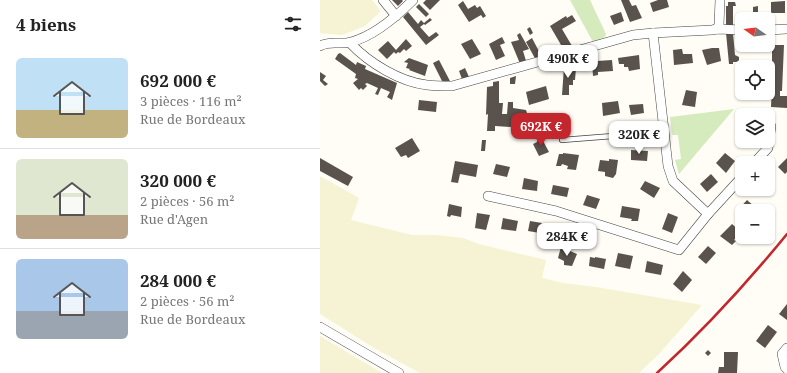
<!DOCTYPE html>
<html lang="fr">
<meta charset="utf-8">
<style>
body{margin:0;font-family:"Noto Serif",serif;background:#f6f6f6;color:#222;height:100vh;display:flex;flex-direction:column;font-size:15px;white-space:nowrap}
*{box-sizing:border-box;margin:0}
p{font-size:13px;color:#767676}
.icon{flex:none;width:22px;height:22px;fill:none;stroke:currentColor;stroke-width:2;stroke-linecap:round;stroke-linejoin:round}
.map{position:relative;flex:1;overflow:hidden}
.sheet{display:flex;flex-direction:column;background:#fff;width:320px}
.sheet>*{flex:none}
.needle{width:26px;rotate:284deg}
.buttons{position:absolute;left:415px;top:12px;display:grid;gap:8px}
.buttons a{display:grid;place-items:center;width:40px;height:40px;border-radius:6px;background:#fff;box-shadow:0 1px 3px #0004;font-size:20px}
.price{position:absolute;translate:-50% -34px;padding:0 9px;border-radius:8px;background:#fff;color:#222;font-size:13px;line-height:26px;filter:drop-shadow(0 1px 2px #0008)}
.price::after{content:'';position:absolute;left:50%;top:24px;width:12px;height:9px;margin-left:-6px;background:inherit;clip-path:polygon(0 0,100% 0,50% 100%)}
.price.active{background:#c4262e;color:#fff}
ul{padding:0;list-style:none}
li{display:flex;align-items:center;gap:12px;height:100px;padding:0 16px}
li+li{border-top:1px solid #e0e0e0}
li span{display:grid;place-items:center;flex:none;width:112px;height:80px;border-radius:6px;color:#555}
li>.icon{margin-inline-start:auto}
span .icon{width:48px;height:48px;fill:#fffc;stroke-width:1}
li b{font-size:17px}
h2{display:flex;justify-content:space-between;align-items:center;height:48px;padding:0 16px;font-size:17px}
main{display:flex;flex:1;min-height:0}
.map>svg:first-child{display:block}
</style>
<main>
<section class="sheet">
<h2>4 biens<svg class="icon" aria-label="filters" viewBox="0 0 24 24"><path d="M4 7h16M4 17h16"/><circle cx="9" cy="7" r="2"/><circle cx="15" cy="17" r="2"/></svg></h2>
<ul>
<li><span style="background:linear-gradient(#bfe0f5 65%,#c2b280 0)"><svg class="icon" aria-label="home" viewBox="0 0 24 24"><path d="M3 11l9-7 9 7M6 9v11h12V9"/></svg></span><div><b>692 000 €</b><p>3 pièces · 116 m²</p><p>Rue de Bordeaux</p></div></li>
<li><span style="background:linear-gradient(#dfe7d0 70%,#b9a48a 0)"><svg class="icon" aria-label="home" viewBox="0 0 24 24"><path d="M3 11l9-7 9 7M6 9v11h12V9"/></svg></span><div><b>320 000 €</b><p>2 pièces · 56 m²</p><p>Rue d'Agen</p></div></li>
<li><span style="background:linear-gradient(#a9c7e8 65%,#9aa5b1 0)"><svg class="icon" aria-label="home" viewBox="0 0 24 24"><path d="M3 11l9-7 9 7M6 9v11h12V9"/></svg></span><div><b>284 000 €</b><p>2 pièces · 56 m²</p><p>Rue de Bordeaux</p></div></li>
</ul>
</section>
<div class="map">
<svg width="467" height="373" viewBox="0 0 467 373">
<rect width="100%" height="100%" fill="#fffdf5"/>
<g fill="#f6f3d4">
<path d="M0 0H52L61 11 45 26 22 35 0 33Z"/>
<path d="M0 176 39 198 31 220 92 235H117L143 238 159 244 226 260 222 278 243 283 276 287 382 305 339 354 319 373H100L54 348 0 314Z"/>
<path d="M0 336 59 371 62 373H0Z"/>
</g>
<g fill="#d5ebbd">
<path d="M250 0H270L286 34 285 37 273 42Z"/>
<path d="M414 109 359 174 355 160 361 159 358 135H352L350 117Z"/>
</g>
<g fill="#5a524d">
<path d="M72 0H82L83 1 78 6Z"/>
<path d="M106 0H120L110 10 103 3Z"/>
<path d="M301 0H309L312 6 316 5 322 18 310 22Z"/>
<path d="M338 0H347L349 7 333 12 330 3Z"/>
<path d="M143 1 148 9 155 5 157 8 160 6 166 16 163 18 161 15 149 22 138 5Z"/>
<path d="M465 1V13H451V2Z"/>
<path d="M408 2H415L416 6H413V27H406V6H408Z"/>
<path d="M99 4 109 14 106 17 96 7Z"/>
<path d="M438 6V12H433V7Z"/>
<path d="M88 12 98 24 101 20 104 23 110 18 112 20 105 25 104 24 100 27 109 37 116 32 119 35 106 45 83 17Z"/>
<path d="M301 12 304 21 294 25 290 16Z"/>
<path d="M252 15 256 21 242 29 252 46 244 50 230 26 246 16 247 18Z"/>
<path d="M210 27 213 33 210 35 207 29Z"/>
<path d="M200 33 209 49 203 51 207 64 201 66 191 42 199 40 197 35Z"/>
<path d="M406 33H413L415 55 419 57V62H413V64H409Z"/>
<path d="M182 37 185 43 180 45 185 56 176 60 169 44Z"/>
<path d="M212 38 223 59 217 62 206 42Z"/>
<path d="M86 39 92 46 86 51 84 49 80 53 78 52 76 54 74 52 67 59 58 50 68 41 76 50Z"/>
<path d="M152 39 161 54 150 59 141 44Z"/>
<path d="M452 45H464L462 91H460V96H467V108L451 107 452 83H449V80L452 81V65H450L449 63H452Z"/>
<path d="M392 48H399L401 61 387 65 382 50Z"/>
<path d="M361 49H362L363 54H372L373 63 354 65 353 50Z"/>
<path d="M20 53 36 65 37 62 46 66 45 69 77 83 72 100 67 97 70 92 61 88 58 95 55 94 58 88 47 83 45 84 47 86 43 90 41 88 39 90 33 83 38 79 35 78 36 74 15 59 18 54Z"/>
<path d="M319 55 320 69 309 71 308 67H304V64H299L298 58Z"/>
<path d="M89 58 108 65 105 76 89 70 90 69 86 68 88 63 84 62Z"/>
<path d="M119 60 131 83H123L113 63Z"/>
<path d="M292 60 293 71 278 72V75L273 76 272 63H276L277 61Z"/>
<path d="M244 67 256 68 255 80H253V85H249V95H242Z"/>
<path d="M145 68 149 77 142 79 139 71Z"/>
<path d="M0 72 6 76 3 80 8 84 5 86 0 81Z"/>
<path d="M196 76 195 84H190V78Z"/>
<path d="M179 81V103H183L182 114H187L188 102H193V108L206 110 211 126 191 124V127L175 126V131H167L168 114 166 115 167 87 173 86V82Z"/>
<path d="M226 86 229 99 209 105 206 92Z"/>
<path d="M366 90 377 92 375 107 362 105Z"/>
<path d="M99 100 117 102 116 112 98 110Z"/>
<path d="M298 101 300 113 283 116 282 103Z"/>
<path d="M323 104 324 113 311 115 309 105Z"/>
<path d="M421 116 422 141H425L424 145 416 143 418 136H416Z"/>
<path d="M221 137 229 152 219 156 213 144 217 142 218 138Z"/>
<path d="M92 138 100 151 88 158 86 155 81 157 75 148Z"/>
<path d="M162 140H166L165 151H161Z"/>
<path d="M311 150 328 151 327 161 311 160Z"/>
<path d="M243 153 259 155 256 170 247 169 248 166 242 164 241 166H236L239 154H243Z"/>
<path d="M405 153 415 161 406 173 396 163Z"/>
<path d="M0 158 33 177 28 186 0 171Z"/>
<path d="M467 158V172L465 174 458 167Z"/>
<path d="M289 159 298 160 296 174 293 178 285 176V172L278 171 280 160 289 161Z"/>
<path d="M135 161 158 165 156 177 140 174 138 183 131 182Z"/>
<path d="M176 164 190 167 187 177 173 174Z"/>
<path d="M391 174 398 182 387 192 380 184Z"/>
<path d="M204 178 218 181 217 191 202 189Z"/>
<path d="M325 181 340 188 334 198 320 189Z"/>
<path d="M448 181 454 186 446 196 438 190 440 189H448Z"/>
<path d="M233 185 249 188 247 197 231 194Z"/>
<path d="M267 195 280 199 276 209 263 205Z"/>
<path d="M427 200 435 207 432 211H422V216L417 211Z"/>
<path d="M129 204 142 207 141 217 131 215 130 217 127 216Z"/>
<path d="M302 206 320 209 318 221H311L312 219 300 217Z"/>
<path d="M157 213 170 215 166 230 155 228Z"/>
<path d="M348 213 358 217 352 233 342 229Z"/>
<path d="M183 218 198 221 196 231 181 229Z"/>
<path d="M210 221 222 223 220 233 208 231Z"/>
<path d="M412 224 421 232 414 240 416 241 412 245 400 236Z"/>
<path d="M388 246 396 253 386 264 378 257Z"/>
<path d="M241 247 257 254 252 266 244 265V261L238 258Z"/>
<path d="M298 253 313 256 310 269 295 266Z"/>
<path d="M270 257 275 258V257L286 259 284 269 269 266Z"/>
<path d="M327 261 343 265 341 275 325 272Z"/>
<path d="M363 271 372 280 362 292 353 284Z"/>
<path d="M467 304V320L459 314Z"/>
<path d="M448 325 457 332 445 348 436 341Z"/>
<path d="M388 350 391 353 388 356 385 353Z"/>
<path d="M404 352H418L417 373H398L399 367H404Z"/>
</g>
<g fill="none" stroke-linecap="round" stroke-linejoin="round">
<g stroke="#444" stroke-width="6">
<path id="lane" d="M242 140 293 136"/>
</g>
<g stroke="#444" stroke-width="10">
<g id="street">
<path d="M63 0 76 16"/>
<path d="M397 29 399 25 400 0"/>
<path d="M448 30 467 29"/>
<path d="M333 33 348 166 353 181 388 214"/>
<path d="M30 43C49 63 80 82 107 85 116 86 124 86 132 86L313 35 333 33 392 30 397 29 422 30"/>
<path d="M0 46C10 40 20 45 31 42 54 36 76 17 93 0"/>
<path d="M293 136 344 130"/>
<path d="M434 163 448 148 451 126"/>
<path d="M168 196 236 211 359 250 388 214 422 177"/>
<path d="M0 327 79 373"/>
<path d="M467 348 462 354 465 367 467 369"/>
</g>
</g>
<use href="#lane" stroke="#fff" stroke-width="4.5"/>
<use href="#street" stroke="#fff" stroke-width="9"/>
<path stroke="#c4262e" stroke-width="2.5" d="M337 373C384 330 427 283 467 234"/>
</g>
</svg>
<div class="buttons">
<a><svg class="needle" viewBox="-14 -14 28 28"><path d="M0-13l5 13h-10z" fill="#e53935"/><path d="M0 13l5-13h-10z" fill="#767676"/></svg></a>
<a><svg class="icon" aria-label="locate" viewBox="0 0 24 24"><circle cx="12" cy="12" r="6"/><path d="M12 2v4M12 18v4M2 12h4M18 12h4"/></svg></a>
<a><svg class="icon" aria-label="layers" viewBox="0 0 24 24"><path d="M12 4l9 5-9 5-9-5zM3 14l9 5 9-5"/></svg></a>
<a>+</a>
<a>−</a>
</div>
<b class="price" style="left:248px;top:79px">490K €</b>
<b class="price active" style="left:221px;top:147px">692K €</b>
<b class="price" style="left:319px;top:155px">320K €</b>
<b class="price" style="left:247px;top:257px">284K €</b>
</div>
</main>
